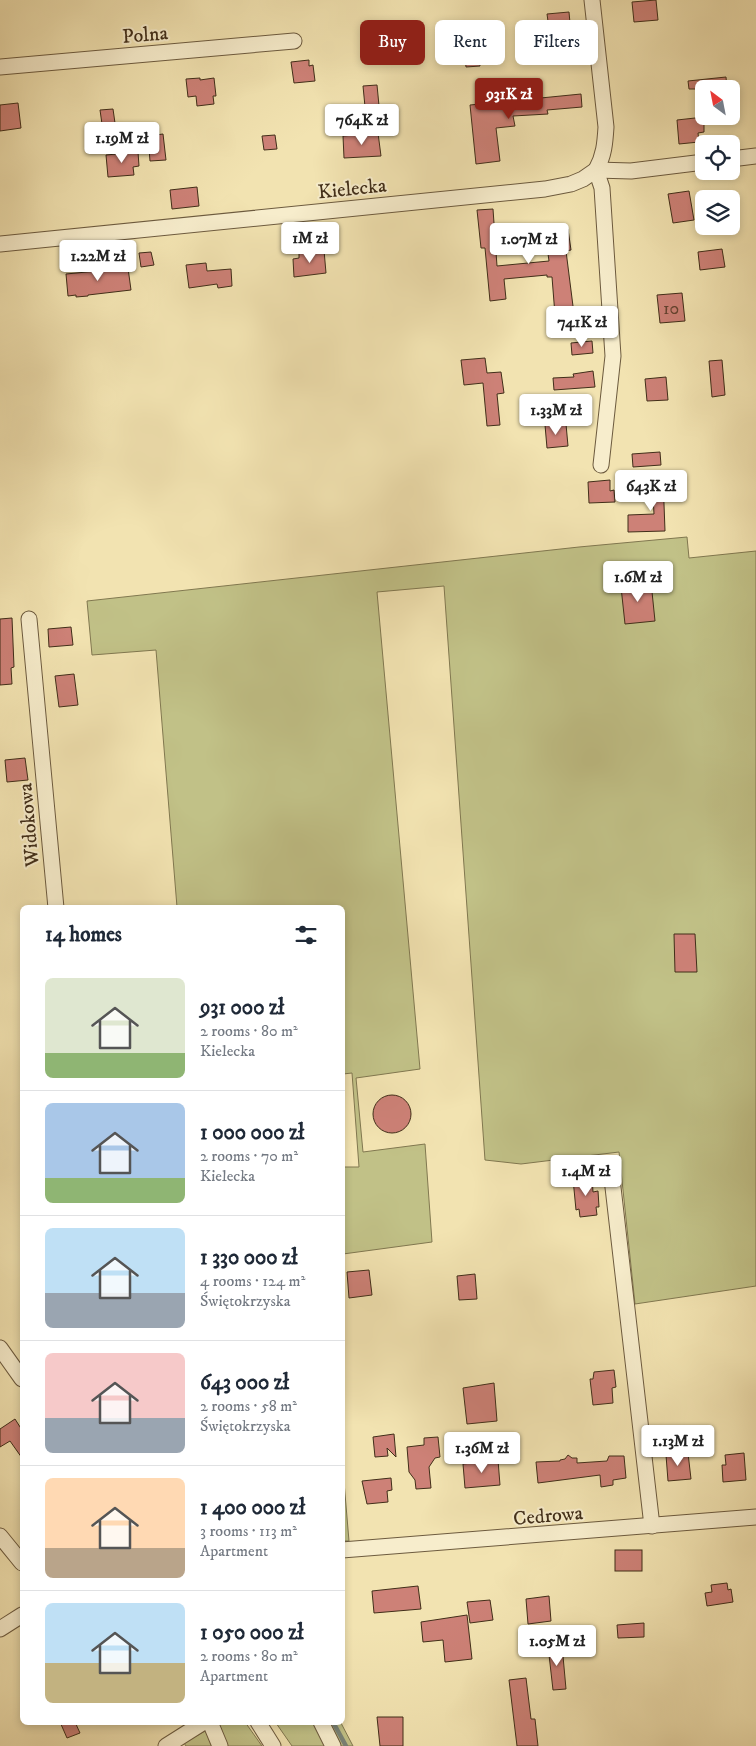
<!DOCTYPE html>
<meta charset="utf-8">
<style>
body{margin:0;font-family:"IM FELL DW Pica",serif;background:#f6f6f7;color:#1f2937;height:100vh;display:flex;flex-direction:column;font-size:19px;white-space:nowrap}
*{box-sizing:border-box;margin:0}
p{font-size:16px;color:#747a83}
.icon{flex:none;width:28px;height:28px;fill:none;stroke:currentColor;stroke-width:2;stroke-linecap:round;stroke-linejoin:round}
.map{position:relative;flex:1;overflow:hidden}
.sheet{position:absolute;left:20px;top:905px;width:325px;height:820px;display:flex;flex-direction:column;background:#fff;border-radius:8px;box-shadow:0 2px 8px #0003}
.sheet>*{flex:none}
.hud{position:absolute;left:360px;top:20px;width:320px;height:45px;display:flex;gap:10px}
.needle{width:32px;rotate:328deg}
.tools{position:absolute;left:695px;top:80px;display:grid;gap:10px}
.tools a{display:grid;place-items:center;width:45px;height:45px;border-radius:8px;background:#fff;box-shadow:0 2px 8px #0003;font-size:25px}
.price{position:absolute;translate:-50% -42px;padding:0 11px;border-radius:5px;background:#fff;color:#222;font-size:16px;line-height:32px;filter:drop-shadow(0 1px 2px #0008)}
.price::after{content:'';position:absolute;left:50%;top:30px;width:15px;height:11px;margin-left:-8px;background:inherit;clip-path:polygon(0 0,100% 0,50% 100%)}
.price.current{background:#8f2418;color:#fff}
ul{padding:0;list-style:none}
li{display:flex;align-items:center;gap:15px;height:125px;padding:0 25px}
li+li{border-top:1px solid #e0e1e3}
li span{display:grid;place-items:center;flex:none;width:140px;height:100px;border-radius:8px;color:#555}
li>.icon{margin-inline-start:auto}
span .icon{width:60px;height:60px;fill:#fffc;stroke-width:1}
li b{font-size:21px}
h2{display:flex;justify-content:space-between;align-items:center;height:60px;padding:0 25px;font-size:21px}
.pill{padding:0 18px;border-radius:8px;background:#fff;box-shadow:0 2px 8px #0003;font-size:18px;line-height:45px}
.pill.current{background:#8f2418;color:#fff}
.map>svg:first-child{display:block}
</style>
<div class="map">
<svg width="756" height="1746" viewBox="0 0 756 1746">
<rect width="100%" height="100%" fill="#f2e3b1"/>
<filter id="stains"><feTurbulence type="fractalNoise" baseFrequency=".004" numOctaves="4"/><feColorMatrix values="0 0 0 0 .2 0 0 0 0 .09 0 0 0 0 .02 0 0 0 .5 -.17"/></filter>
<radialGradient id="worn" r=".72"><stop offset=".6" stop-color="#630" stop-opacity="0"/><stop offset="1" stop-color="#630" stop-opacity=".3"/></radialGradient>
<g fill="#c1c187" stroke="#817850">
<path d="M687 537 689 558 756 551V1286L635 1304 619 1152 521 1164 485 1160 444 586 377 592 420 1069 356 1078 363 1152 425 1144 432 1242 343 1254V1167H359L352 1073 343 1074 342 908 177 907 156 650 92 655 87 601 579 547Z"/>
<path d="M343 1470 349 1541H342Z"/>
<path d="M245 1722 262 1746H186L184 1743 219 1723Z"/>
<path d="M276 1723H341L353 1746H292Z"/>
</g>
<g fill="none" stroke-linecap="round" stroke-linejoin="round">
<path stroke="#798377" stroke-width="4.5" d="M333 1722 346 1746"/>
</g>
<g fill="#cd8177" stroke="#412e19">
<path d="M656 0 658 20 634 22 632 2Z"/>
<path d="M569 12 571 34 550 36 547 14Z"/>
<path d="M476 21 480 66 466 67 461 22Z"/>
<path d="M309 60V66L313 65 315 81 294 83 291 62Z"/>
<path d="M726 77 727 89H689L688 81Z"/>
<path d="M200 78V80L214 78 216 96H213L214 104 197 106 196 96 188 97 186 79Z"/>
<path d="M377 85 380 116 366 117 363 86Z"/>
<path d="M581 94 582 107 547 110 548 114 513 116 515 126 496 128 500 161 476 164 470 105Z"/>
<path d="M18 103 21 128 0 131V105Z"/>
<path d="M113 109 115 123 102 124 100 110Z"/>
<path d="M704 117V132L698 133 699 142 679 144 677 120Z"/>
<path d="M378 133 381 156 344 158 343 136Z"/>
<path d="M163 134 166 160 150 161 148 136Z"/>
<path d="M275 135 277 149 264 150 262 136Z"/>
<path d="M138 152 139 166 133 167 134 175 108 177 106 155Z"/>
<path d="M197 187 199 206 172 209 170 190Z"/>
<path d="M689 191 694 220 673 223 668 194Z"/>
<path d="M493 209 497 266 549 261 545 232 568 229 571 250 566 251 574 314 555 315 552 277H547V275L504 279 506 299 490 301 485 248H481L477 210Z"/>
<path d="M722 249 725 267 700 270 698 252Z"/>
<path d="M324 250 326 273 294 277 293 259 299 258V253Z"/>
<path d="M151 252 154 265 141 267 139 253Z"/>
<path d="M206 263 207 271 231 269 232 286 218 288 217 284 189 288 186 265Z"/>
<path d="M128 268 131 290 88 295V296L76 297V295L68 296 66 274Z"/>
<path d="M682 293 685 321 660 323 657 295Z"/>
<path d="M592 341 593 353 572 355 571 343Z"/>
<path d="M485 358 487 373 501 372 504 393 497 394 500 425 487 426 483 383 464 385 461 360Z"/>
<path d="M722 360 725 395 712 397 709 361Z"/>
<path d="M593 371 595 387 554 390 553 378 574 377 573 374Z"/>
<path d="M666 377 668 400 647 401 645 379Z"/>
<path d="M566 424 568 446 547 448 545 425Z"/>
<path d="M660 452 661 465 633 467 632 454Z"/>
<path d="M652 477H663L665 531 628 532V515L654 514Z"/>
<path d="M610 480V491L614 490 615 502 589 503 588 482Z"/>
<path d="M651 582 655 621 625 624 621 587Z"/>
<path d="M12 618 14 667 11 668 12 684 0 685V619Z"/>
<path d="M71 627 73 645 49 647 48 629Z"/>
<path d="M74 674 78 705 59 707 55 676Z"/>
<path d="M25 758 28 780 7 782 5 760Z"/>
<path d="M674 934H695L697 972H675Z"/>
<circle cx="392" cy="1114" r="19"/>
<path d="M592 1177 593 1192 598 1191 599 1207H596L597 1215 580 1217 579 1209 576 1210 573 1179Z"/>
<path d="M369 1270 372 1295 349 1298 347 1272Z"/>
<path d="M475 1274 477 1299 459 1300 457 1276Z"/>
<path d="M614 1370 616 1387 612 1388 613 1403 593 1405 590 1379H593L594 1372Z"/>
<path d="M494 1383 497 1421 467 1424 463 1388Z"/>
<path d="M15 1419 22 1430V1458L10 1441 0 1447V1429Z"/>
<path d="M394 1434 396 1457 387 1448 388 1456 375 1457 373 1437Z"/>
<path d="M438 1437 440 1457 435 1458 429 1467 431 1488 416 1489 415 1480 409 1472 407 1447 424 1445V1438Z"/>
<path d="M688 1453 691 1479 668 1481 666 1455Z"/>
<path d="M744 1453 746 1480 723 1482 722 1465H726L725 1455Z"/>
<path d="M568 1455 572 1458H577V1463L607 1461 609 1456H624L626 1478 613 1480V1485L601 1487 600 1475 538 1483 536 1462 560 1461V1460L565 1459Z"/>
<path d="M498 1460 500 1485 465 1488 463 1464Z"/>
<path d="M391 1478 392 1490 387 1491 388 1502 367 1504 362 1481Z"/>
<rect x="615" y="1550" width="27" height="21"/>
<path d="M727 1583 728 1590 731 1589 733 1602 707 1606 705 1593 712 1592 711 1585Z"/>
<path d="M418 1586 421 1609 374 1613 372 1591Z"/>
<path d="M549 1596 551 1621 528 1624 526 1599Z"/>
<path d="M490 1600 493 1620 470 1623 467 1602Z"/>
<path d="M467 1615 472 1659 445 1662 443 1640 423 1642 421 1622Z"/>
<path d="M644 1623V1637L618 1638 617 1625Z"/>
<path d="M562 1645 566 1689 553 1690 548 1646Z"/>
<path d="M526 1678 531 1719H535L538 1746H517L509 1680Z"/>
<path d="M377 1717H403V1746H380Z"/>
<path d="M60 1722H75L80 1733 67 1738Z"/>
</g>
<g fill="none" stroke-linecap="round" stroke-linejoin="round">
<g stroke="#6d5b3f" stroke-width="17">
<g id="minor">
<path d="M592 0 606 127C605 143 604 156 596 170L602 188 613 356 601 465"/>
<path d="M0 67 294 41"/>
<path d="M731 159 756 156"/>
<path d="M0 244 545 189 571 184 583 179 596 170 631 171 704 162"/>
<path d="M29 619 56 908"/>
<path d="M611 1170 652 1526"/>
<path d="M0 1348 22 1379"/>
<path d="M0 1536 22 1563"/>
<path d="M342 1550 756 1517"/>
<path d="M0 1629 22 1615"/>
<path d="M210 1722 220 1746"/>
<path d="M258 1722 273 1746"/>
<path d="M321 1722 333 1746"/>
<path d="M166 1746 204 1722"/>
</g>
</g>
<use href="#minor" stroke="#f7edcc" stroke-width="15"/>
</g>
<g text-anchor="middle" stroke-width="4" stroke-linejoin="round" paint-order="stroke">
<g font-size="18" fill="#644330">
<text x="671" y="314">10</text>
</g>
<g font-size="20" fill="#412e19" stroke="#f7edcc">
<text transform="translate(145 34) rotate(-5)" y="7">Polna</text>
<text transform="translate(352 188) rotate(-6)" y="7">Kielecka</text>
<text transform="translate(28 825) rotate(-95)" y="7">Widokowa</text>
<text transform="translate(548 1515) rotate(-5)" y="7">Cedrowa</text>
</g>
</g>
<rect width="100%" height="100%" filter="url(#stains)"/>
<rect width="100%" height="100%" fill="url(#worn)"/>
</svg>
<div class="tools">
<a><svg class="needle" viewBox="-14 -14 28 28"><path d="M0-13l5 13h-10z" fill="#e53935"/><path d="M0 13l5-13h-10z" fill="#747a83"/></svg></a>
<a><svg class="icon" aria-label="locate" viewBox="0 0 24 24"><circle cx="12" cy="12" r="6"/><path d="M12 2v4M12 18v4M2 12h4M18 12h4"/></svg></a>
<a><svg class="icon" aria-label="layers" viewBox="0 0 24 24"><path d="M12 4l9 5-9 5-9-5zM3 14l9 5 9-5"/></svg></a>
</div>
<b class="price current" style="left:509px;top:120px">931K zł</b>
<b class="price" style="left:362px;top:146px">764K zł</b>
<b class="price" style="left:122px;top:164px">1.19M zł</b>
<b class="price" style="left:310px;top:264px">1M zł</b>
<b class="price" style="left:529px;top:265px">1.07M zł</b>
<b class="price" style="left:98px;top:282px">1.22M zł</b>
<b class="price" style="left:582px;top:348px">741K zł</b>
<b class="price" style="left:556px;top:436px">1.33M zł</b>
<b class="price" style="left:651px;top:512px">643K zł</b>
<b class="price" style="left:638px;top:603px">1.6M zł</b>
<b class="price" style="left:586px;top:1197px">1.4M zł</b>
<b class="price" style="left:678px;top:1467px">1.13M zł</b>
<b class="price" style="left:482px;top:1474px">1.36M zł</b>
<b class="price" style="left:557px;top:1667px">1.05M zł</b>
<div class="hud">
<a class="pill current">Buy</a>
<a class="pill">Rent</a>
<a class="pill">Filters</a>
</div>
<section class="sheet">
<h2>14 homes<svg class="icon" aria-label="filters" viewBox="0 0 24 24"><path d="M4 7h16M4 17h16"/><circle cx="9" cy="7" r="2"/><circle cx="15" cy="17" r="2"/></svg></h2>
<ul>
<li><span style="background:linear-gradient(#dfe7d0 75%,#8fb573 0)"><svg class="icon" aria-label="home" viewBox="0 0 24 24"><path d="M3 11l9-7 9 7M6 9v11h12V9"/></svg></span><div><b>931 000 zł</b><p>2 rooms · 80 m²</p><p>Kielecka</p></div></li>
<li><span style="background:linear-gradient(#a9c7e8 75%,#8fb573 0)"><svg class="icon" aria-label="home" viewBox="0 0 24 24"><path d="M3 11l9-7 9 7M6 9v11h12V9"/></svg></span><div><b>1 000 000 zł</b><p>2 rooms · 70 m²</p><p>Kielecka</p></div></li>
<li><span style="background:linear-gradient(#bfe0f5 65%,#9aa5b1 0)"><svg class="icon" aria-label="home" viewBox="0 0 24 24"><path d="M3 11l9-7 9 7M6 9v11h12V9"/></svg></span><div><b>1 330 000 zł</b><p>4 rooms · 124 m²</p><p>Świętokrzyska</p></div></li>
<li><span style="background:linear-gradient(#f6c9c9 65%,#9aa5b1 0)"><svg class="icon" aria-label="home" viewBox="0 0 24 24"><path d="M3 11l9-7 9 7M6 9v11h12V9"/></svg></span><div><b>643 000 zł</b><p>2 rooms · 58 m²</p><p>Świętokrzyska</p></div></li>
<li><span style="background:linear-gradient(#ffd9b3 70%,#b9a48a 0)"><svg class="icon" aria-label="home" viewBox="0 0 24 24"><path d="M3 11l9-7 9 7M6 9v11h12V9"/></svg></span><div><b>1 400 000 zł</b><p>3 rooms · 113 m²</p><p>Apartment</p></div></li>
<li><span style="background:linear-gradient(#bfe0f5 60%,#c2b280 0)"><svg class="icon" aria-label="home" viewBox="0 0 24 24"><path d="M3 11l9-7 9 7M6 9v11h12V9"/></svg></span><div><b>1 050 000 zł</b><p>2 rooms · 80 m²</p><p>Apartment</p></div></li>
</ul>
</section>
</div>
